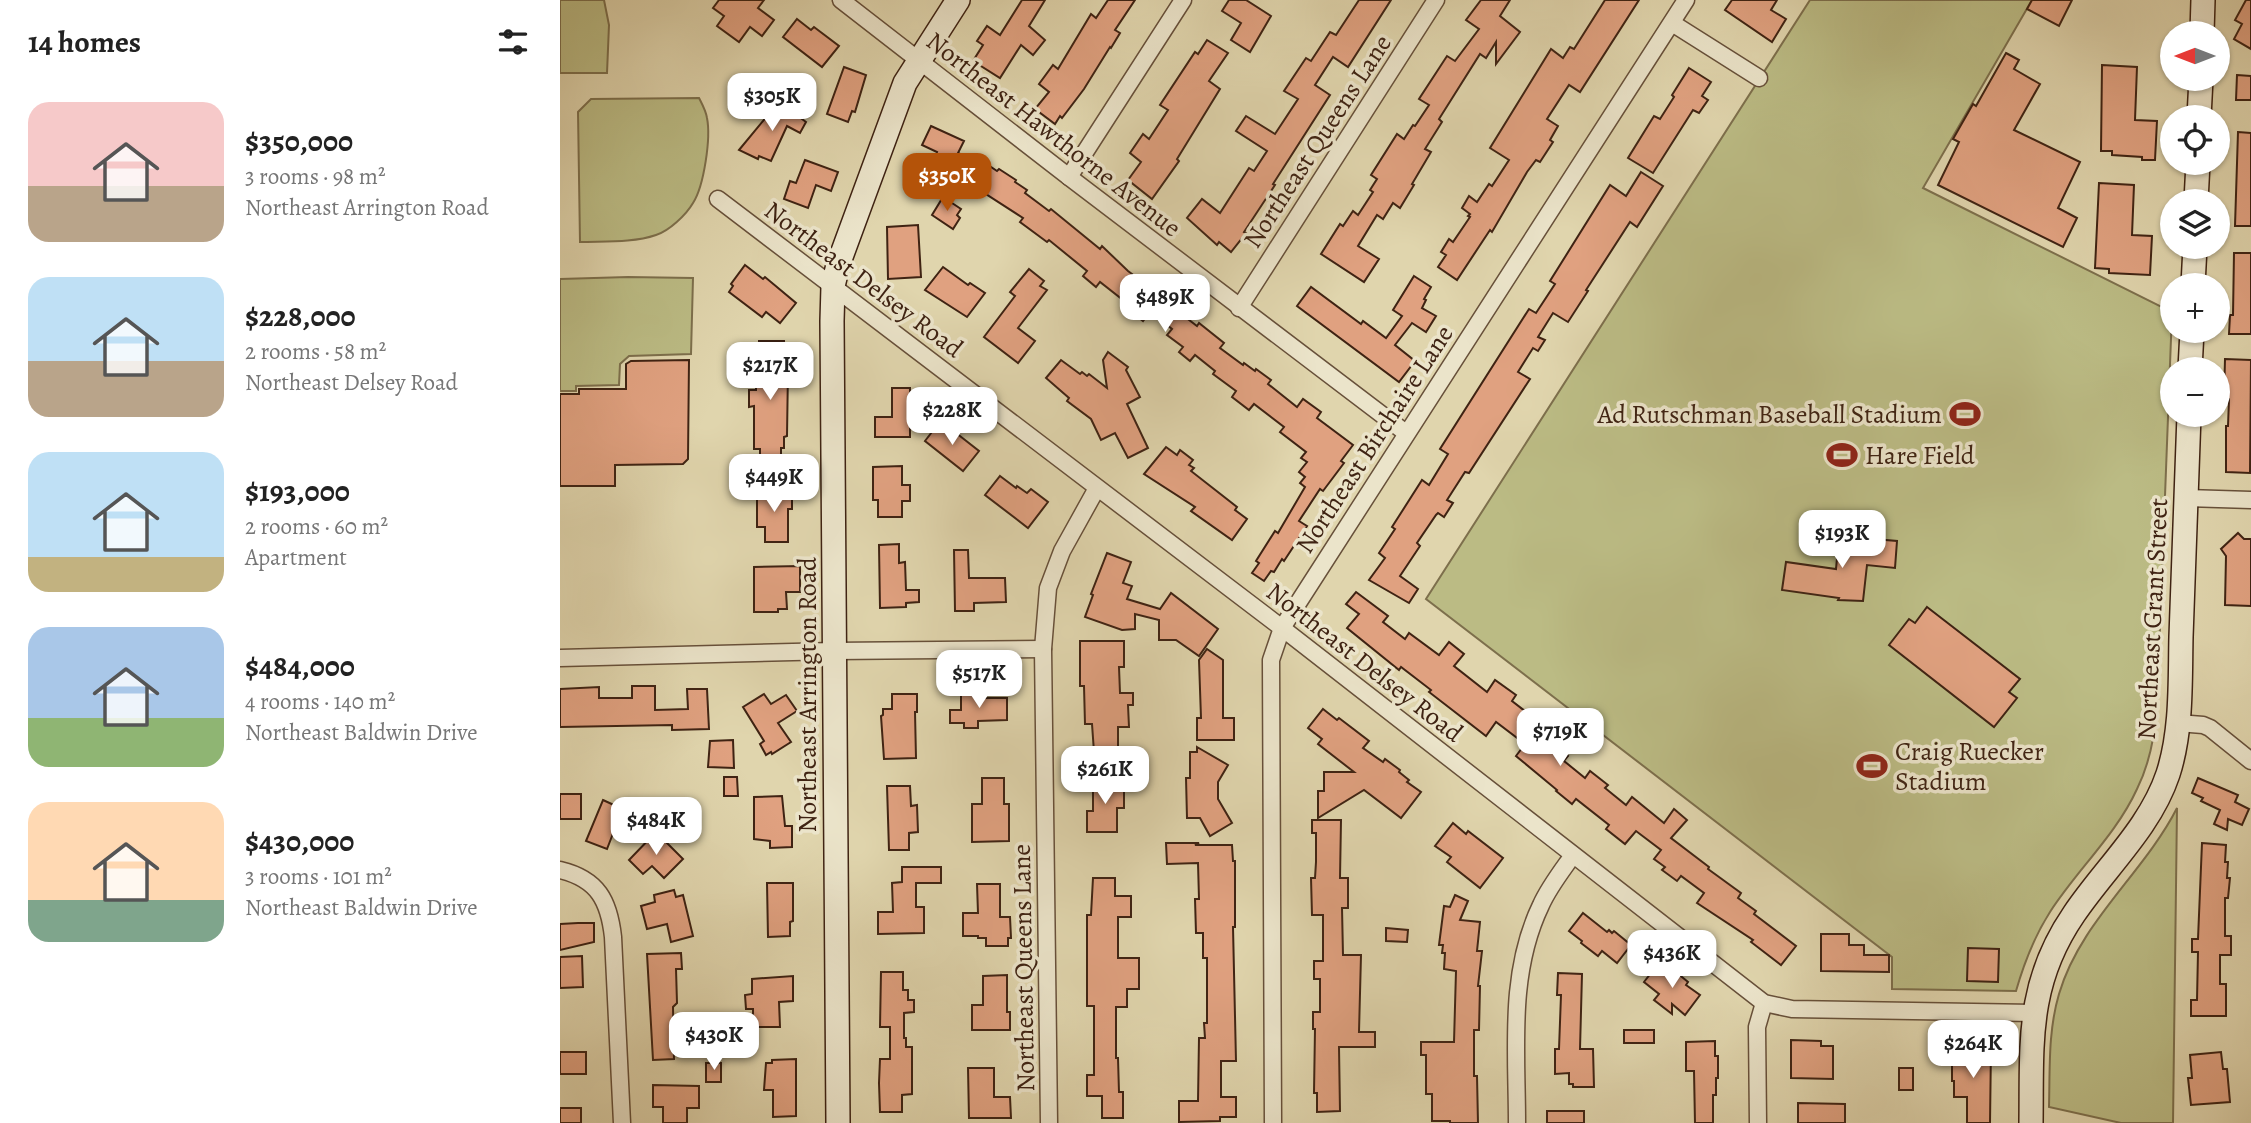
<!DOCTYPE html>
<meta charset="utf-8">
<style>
body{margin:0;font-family:Alegreya,serif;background:#f6f6f6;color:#222;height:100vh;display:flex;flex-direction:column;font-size:26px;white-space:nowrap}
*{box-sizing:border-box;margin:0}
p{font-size:23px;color:#767676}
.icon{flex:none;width:38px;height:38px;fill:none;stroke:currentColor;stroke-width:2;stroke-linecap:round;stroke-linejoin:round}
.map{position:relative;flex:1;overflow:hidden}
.sheet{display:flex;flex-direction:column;background:#fff;width:560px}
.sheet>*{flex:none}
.needle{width:46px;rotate:270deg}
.fabs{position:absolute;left:1600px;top:21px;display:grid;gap:14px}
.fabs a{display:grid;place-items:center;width:70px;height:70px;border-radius:50%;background:#fff;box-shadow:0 2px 5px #0004;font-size:35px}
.price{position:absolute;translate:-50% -60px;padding:0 16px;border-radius:14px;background:#fff;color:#222;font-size:23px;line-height:46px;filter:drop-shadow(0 2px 4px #0008)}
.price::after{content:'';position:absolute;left:50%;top:42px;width:21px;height:16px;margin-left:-10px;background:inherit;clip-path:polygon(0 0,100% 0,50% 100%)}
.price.selected{background:#b45309;color:#fff}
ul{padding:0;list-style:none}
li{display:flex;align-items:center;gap:21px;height:175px;padding:0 28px}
li span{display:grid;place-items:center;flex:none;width:196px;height:140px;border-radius:21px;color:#555}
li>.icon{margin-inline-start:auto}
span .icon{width:84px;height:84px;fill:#fffc;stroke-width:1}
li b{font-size:30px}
h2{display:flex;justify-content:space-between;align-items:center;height:84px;padding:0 28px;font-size:30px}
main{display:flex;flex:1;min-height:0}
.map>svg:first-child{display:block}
</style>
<main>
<section class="sheet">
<h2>14 homes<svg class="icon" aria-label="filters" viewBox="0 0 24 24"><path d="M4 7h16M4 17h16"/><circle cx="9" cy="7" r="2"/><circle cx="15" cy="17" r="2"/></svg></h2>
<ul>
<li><span style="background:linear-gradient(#f6c9c9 60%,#b9a48a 0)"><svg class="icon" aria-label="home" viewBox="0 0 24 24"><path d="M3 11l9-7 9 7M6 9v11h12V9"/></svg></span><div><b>$350,000</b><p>3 rooms · 98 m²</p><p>Northeast Arrington Road</p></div></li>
<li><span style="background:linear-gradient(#bfe0f5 60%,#b9a48a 0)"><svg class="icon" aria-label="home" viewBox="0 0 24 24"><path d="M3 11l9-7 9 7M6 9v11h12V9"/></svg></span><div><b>$228,000</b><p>2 rooms · 58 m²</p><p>Northeast Delsey Road</p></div></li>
<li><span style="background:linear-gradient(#bfe0f5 75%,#c2b280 0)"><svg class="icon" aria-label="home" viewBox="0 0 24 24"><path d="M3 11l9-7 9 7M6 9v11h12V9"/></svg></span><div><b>$193,000</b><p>2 rooms · 60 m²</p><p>Apartment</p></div></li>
<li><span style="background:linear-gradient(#a9c7e8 65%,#8fb573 0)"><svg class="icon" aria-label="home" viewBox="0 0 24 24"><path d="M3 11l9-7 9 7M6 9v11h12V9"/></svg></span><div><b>$484,000</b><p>4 rooms · 140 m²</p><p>Northeast Baldwin Drive</p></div></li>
<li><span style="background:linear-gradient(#ffd9b3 70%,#7fa58c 0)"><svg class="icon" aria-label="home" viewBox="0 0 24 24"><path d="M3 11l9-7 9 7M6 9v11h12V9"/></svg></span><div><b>$430,000</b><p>3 rooms · 101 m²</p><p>Northeast Baldwin Drive</p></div></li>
</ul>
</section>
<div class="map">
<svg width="1691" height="1123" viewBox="0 0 1691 1123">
<rect width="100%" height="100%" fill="#e0d5ad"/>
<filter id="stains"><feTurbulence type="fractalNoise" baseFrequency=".00286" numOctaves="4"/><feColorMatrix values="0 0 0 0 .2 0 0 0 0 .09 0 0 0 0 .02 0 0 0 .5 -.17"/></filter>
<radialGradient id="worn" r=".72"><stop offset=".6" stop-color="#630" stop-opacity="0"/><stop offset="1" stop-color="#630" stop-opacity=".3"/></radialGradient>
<g fill="#bbbb84" stroke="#7d6f4c" stroke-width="2">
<path d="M0 0H44L49 25 47 73H0Z"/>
<path d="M1250 0H1472L1363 188 1612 312 1597 706C1595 735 1590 763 1577 789 1556 835 1517 870 1490 912 1474 937 1464 963 1456 991L1332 989V957L866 599Z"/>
<path d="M139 98C142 104 146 111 147 118 151 138 144 186 133 203 126 215 109 231 96 235 73 243 44 241 20 242L18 112 31 99Z"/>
<path d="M68 277 133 278 131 354 69 356 60 364 59 385 16 386V391H0V279Z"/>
<path d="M1617 808 1613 1123H1561L1489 1107C1490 1069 1488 1031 1499 994 1520 922 1584 873 1617 808Z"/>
</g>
<g fill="#e0a180" stroke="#3f2313" stroke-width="2">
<path d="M159 0H204L198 8 214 20 202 36 190 27 179 42 157 26 164 16 153 8Z"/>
<path d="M462 0H485L469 26 485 40 473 55 461 45 440 78 413 61 423 45 417 41 427 26 440 35Z"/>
<path d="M548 0H575L555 30 560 33 551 48 550 47 524 89 502 118 500 116 495 124 475 109 489 92 479 84 493 65 498 69 531 14 536 18Z"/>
<path d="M669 0H686L711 16 690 52 671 40 681 23 662 11Z"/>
<path d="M799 0H831L788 67 773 57 755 85 770 95 713 184 715 185 684 232 686 233 671 252 659 242 657 245 627 218 642 199 660 213 689 168 694 171 707 151 676 131 686 116 715 134 738 99 724 91 746 58 751 61 770 32 776 35Z"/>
<path d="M921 0H950L940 16 960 32 936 64V42L926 58 920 54 879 119 882 122 865 149 871 152 852 184 854 185 840 208 833 203 823 219 817 215 798 246 819 259 804 282 761 254 780 224 783 226 793 211 798 215 813 192 810 190 817 179 811 175 837 134 844 139 853 125 855 126 869 105 859 99 887 56 895 61 919 29 906 20Z"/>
<path d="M1045 0H1079L1020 92 1009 85 987 119 998 126 990 140 993 142 980 162 976 160 967 172 932 232 930 230 897 280 878 267 886 255 881 252 889 239 893 242 910 217 908 216 910 214 902 208 909 196 917 202 929 184 932 186 949 160 930 148 991 49 1003 58 1010 47 1014 49Z"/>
<path d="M1172 0H1217L1211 10 1226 19 1212 42 1165 10Z"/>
<path d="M1472 0H1512L1499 26 1467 9Z"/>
<path d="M1686 0H1691V49L1674 39 1682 24 1675 20Z"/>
<path d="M237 19 251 30 254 27 279 46 262 67 223 37Z"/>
<path d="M647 40 668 53 649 81 660 89 617 159 619 161 592 199 568 180 581 162 570 153 583 134 589 139 608 110 600 105 635 52 638 54Z"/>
<path d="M1446 53 1459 60 1454 69 1480 84 1454 130 1520 162 1498 208 1517 218 1503 247 1378 185 1399 142 1393 139 1413 104 1416 106Z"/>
<path d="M1542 65 1577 67 1575 120 1597 121 1595 160H1582V157L1552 155V151H1541Z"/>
<path d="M284 67 306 75 295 112 292 111 288 122 267 114Z"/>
<path d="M1129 68 1151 82 1142 96 1148 100 1139 113 1133 110 1093 173 1068 158 1094 116 1100 119 1114 97 1112 95Z"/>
<path d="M1677 75 1691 76V100H1676Z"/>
<path d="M217 104H222L246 122 240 133 227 126 211 161 199 156 198 159 179 150Z"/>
<path d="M371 126 404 141 398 153 423 166 425 163 437 171 439 169 456 180 455 182 467 190 465 193 489 211 491 209 540 249 542 246 568 271 588 286 590 284 619 307 616 310 637 326 639 323 664 343 660 348 683 365 684 363 695 371 696 369 711 380 708 384 737 407 743 399 761 412 757 418 793 445 781 461 784 463 763 491 760 489 739 521 747 526 724 561 722 559 714 572 711 571 704 581 692 573 699 563 696 561 715 531 718 533 745 487 740 483 745 477 739 472 747 462 741 458 746 452 720 432 724 427 694 404 689 410 672 397 676 391 653 374 655 371 635 355 630 361 619 352 623 347 607 335 612 329 590 312 583 321 566 307 568 304 540 282 536 287 523 276 527 271 489 240 487 242 460 222 463 218 390 171 383 186 365 177 377 152 362 145Z"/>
<path d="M1678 132 1691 133V226H1675Z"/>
<path d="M245 160 278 172 271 191 256 185 248 208 224 199 230 181 236 183Z"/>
<path d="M1081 172 1103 186 1077 227 1070 222 1026 290 1028 291 1008 322 993 313 978 337 985 340 978 351 973 348 958 372 970 379 909 473 905 472 887 500 893 503 884 517 878 513 876 515 857 543 860 546 840 576 858 589 849 603 809 580 825 558 819 553 835 529 832 527 862 480 869 485 888 454 880 449 969 309 976 313 995 284 990 281 1050 185 1066 196Z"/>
<path d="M1539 183 1574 185 1572 235 1592 236 1590 275 1549 273V269L1535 268Z"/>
<path d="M383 197 401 209 397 215 400 218 393 229 372 215Z"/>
<path d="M358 225 361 277 328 279 327 227Z"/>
<path d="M1674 253H1691V334H1669L1670 315H1673Z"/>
<path d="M185 265 203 279 205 277 236 303 220 323 206 312 202 317 169 292 173 286 171 284Z"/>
<path d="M383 267 408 285 410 283 425 293 407 317 365 290Z"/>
<path d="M469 269 484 281 480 286 487 290 458 328 475 341 458 363 424 337 455 296 450 292Z"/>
<path d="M854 276 871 287 864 299 866 300 862 308 876 316 866 332 852 323 835 345 855 361 839 382 737 306 751 287 801 324 803 321 826 338 842 316 833 310Z"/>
<path d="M199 341H224V369H228L227 436 224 437V448H221V465H200V449H194V406L189 407V390H196V364L190 356 199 350Z"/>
<path d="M548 352 568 367 566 370 580 397 567 404 588 448 568 458 555 433 541 440 531 419 507 401 509 398 486 378 501 360 520 374 522 372 527 376 529 374 547 388 543 360Z"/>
<path d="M1665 359 1691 360 1690 473 1666 472V426H1668L1669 399 1664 398Z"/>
<path d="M129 360 128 459 123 464 55 465V486H0V394H19V389H66V364L71 361Z"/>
<path d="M332 388H350V437H315V417H332Z"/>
<path d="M379 423 389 431 391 429 419 451 403 471 365 441Z"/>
<path d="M606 447 617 455 620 450 633 460 629 465 634 468 631 471 677 507 675 510 687 519 672 540 631 511 635 507 584 474Z"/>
<path d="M342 466V485H350V501H342V517H318V500H313V467Z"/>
<path d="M440 476 456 488 457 486 467 493 471 489 488 502 468 528 425 495Z"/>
<path d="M197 490H232V509H228V542H205V527H197Z"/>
<path d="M1678 533 1684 539H1691V606L1665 605 1666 556 1661 549Z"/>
<path d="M1279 536 1337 541 1335 568 1307 565 1303 601 1278 600 1279 598 1222 590 1226 562 1276 569Z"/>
<path d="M339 544V563L345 562 346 590H359V602L346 603V607L320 608 319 545Z"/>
<path d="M394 550H408L409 578H445L446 602 414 603V611H395Z"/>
<path d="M547 553 571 562 563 583 572 586 567 599 600 609 611 593 658 629 639 656 616 640H599V620L575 614V629L562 630 525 617 533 595 531 594Z"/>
<path d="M240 566V592H226L227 609H218V612H194V567Z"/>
<path d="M796 592 828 616 823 622 845 639 849 633 879 655 889 642 904 654 894 666 927 692 935 680 956 695 952 701 970 715 968 717 998 740 994 746 1008 756 1004 761 1025 778 1030 771 1048 785 1045 788 1066 805 1072 797 1104 823 1114 809 1127 820 1111 838 1149 867 1148 869 1181 893 1178 898 1196 911 1194 914 1236 946 1221 965 1191 942 1193 940 1137 903 1144 893 1121 876 1117 881 1102 870 1105 867 1094 859 1101 850 1076 831 1065 844 1046 829 1049 825 1016 799 1012 804 996 791 997 790 956 756 965 744 936 722 926 736 869 692 871 690 841 667 839 670 787 628 799 614 786 604Z"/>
<path d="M1367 607 1460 679 1449 692 1457 698 1434 727 1329 645 1349 619 1355 623Z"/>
<path d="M520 641H564V667H559L560 693H573V705H568L569 727H558V751L534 752 532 724H525L524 686H520Z"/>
<path d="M647 649 663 660V718H674V740H637V718H641L639 660Z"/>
<path d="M72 686H95V710L128 709 127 689H147L149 729 112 730V725L0 727V689L39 687V698H72Z"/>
<path d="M419 693V698H447V720L418 721V728H404V723H390V710H401V694Z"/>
<path d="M204 694 211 704 226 695 237 711 218 723 231 742 212 754 211 752 206 755 200 744 204 741 183 707Z"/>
<path d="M332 694H357V712H355L356 758 324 759 321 716 323 715V709H332Z"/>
<path d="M763 709 777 720 779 718 809 741 803 748 823 762 825 759 840 770 839 772 849 780 847 782 861 792 841 818 804 790 758 818V791H764V772H794L758 744 762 739 748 728Z"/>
<path d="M173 740 174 768 148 767 150 741Z"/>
<path d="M637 747 668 765 658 782V799L672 823 650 836 640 818H627L626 778H630V752H637Z"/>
<path d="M164 777H177L178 796H164Z"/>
<path d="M422 778H444V804H449V841L412 842V804H422Z"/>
<path d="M1638 778 1678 795 1675 802 1689 809 1682 825 1668 819 1667 830 1654 824 1660 810 1641 801 1643 798 1632 793Z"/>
<path d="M533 779H556L557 791H564V808H557V832H527V811H533Z"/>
<path d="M327 786H350L351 806 357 805 358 832 349 833V850H329Z"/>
<rect x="0" y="794" width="21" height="25"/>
<path d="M222 796 225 826H232V847L210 848V841L194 839V797Z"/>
<path d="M43 800 80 817 72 838 54 831 47 849 26 841Z"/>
<path d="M752 820H781L780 878H788V908H782L783 955H801L799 1032H815V1047H779L780 1111 757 1112V1093H754L755 1029H753V1012H760V979H754V961H763V915H752L751 878H755L756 862V833H752Z"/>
<path d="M893 823 906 834 908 831 943 858 920 888 887 862 891 857 875 846Z"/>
<path d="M96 832 123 859 104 878 92 866 83 874 69 860Z"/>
<path d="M606 843H639L635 845H672L673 861H675V927H673L676 1061H661V1097H676V1117H660V1121L619 1122V1101H638L639 1038H645L644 1023H647V958H643V933H636L635 899H639L638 863 607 864Z"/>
<path d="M1642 843 1666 845 1665 862H1668L1667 878H1670L1668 898H1665V936H1671V955H1660V984H1666V1016H1631V1000H1637L1638 952H1632V939H1638Z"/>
<path d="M342 867H381V883H356V907H364V933L318 934V912H333L332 883 342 882Z"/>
<path d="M533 878H555V896H571V917H558V958H579V989H567V1007H556V1058H558L559 1092H563V1118H542V1096H527V1075H534V1006H527V915H531Z"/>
<path d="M207 883H233V921L230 922V936L208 937Z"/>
<path d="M417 884H440V917H450L451 938H448V946H426V938H418V936H403V913H418Z"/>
<path d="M114 890 116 897 123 895 133 936 111 942 107 924 87 929 81 906 95 902 94 895Z"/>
<path d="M895 895 908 901 900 920 920 922 917 951H922L918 986H920L919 1030H914V1076H917L918 1123H890V1121H872V1094H866V1055H861V1042H894L896 971 884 969 885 953H882L883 945H879L884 906 890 907Z"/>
<path d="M1023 913 1047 932 1049 930 1052 933 1054 931 1071 945 1057 963 1042 951 1038 956 1021 943 1022 941 1009 931Z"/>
<path d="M18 923H34V942L0 950V924Z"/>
<path d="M826 928 848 930 847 942 826 941Z"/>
<path d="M1261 934H1289V945H1304V955H1329V972L1261 971Z"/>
<path d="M1408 948 1439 949 1438 982 1407 981Z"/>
<path d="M121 953 122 969H116L117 1003 113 1007 114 1059 93 1060 87 954Z"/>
<path d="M22 956 23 987 0 988V957Z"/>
<path d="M1098 964 1113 975 1116 972 1128 982 1126 985 1140 995 1125 1015 1112 1004V1014L1094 1000 1099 994 1084 982Z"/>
<path d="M321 972H343V990H348V1000H354V1012L344 1013V1038H346V1047H352V1094L342 1095V1112H320L319 1083 320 1059H330V1027H320Z"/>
<path d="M998 973 1022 974 1020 1049H1033L1034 1087H1013V1084H1009V1073L995 1074V1049H999L1001 995H997Z"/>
<path d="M447 975V1012H450V1030H412V1005H423V976Z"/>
<path d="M233 976V1001L219 1002 220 1027H193V1009H186L185 995 192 994V979Z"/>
<rect x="1064" y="1030" width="30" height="13"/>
<path d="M1231 1040 1261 1041V1046H1273V1079L1231 1078Z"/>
<path d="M1155 1041V1056H1158V1078H1156V1095H1153V1123H1135L1134 1071H1126V1042Z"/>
<path d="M1392 1043H1408V1046H1431L1430 1123H1407V1097H1394V1081H1392Z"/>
<rect x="0" y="1052" width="26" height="22"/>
<path d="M1661 1052 1663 1069H1667L1670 1102 1631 1105 1628 1078H1632L1630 1055Z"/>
<path d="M236 1059V1116L213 1117V1090H204L206 1063H212V1060Z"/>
<rect x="146" y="1063" width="15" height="19"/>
<path d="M408 1068H434V1097H450L451 1118H409Z"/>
<rect x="1339" y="1068" width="14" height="22"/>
<path d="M93 1085 139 1086V1108H127V1123H103V1107H93Z"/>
<path d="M1238 1103 1285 1104V1123H1238Z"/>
<rect x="0" y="1108" width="21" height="15"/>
<rect x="987" y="1111" width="37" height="12"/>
</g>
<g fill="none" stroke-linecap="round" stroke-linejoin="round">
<g stroke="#67503a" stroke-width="19">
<g id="street">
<path d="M281 0 509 177 846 433"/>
<path d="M1112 23 1199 78"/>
<path d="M509 177 623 0"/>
<path d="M158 199 722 628 1204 1003 1232 1009 1474 1013"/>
<path d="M679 308 876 0"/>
<path d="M1626 498 1691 500"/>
<path d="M0 658 274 651 483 649"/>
<path d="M1618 723 1643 725 1650 728 1691 761"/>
<path d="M0 870C38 879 49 901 53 937L62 1123"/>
<path d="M489 1123 483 649 488 588 502 551 537 488"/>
<path d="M713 1123 711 660 722 628 1126 0"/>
<path d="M957 1123C957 1050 948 973 981 905 989 887 1001 872 1013 855"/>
<path d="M1198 1123 1197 1027 1204 1003"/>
</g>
</g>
<g stroke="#3f2313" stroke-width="26">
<g id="secondary">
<path d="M1642 33 1643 0"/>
<path d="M1639 117 1641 79"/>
<path d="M1636 201 1638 163"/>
<path d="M1633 285 1635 247"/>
<path d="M1630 369 1632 331"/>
<path d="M278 1123 272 321 273 286 278 265 345 83 398 0"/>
<path d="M1471 1123C1472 1043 1466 984 1514 914 1545 868 1590 828 1608 774 1622 731 1620 682 1621 637 1624 563 1626 489 1629 415"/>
</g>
</g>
<use href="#street" stroke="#ebe4ca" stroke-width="16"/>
<use href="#secondary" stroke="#ebe4ca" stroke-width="23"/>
</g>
<defs>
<g id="stadium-bare" transform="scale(2.415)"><path d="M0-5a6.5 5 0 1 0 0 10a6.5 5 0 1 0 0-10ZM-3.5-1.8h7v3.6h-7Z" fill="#8f2418" stroke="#ebe4ca" stroke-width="2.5" paint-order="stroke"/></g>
</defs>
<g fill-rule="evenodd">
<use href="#stadium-bare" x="1405" y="414"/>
<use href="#stadium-bare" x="1282" y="455"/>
<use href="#stadium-bare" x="1312" y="766"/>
</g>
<g text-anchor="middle" stroke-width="7" stroke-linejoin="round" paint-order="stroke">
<g font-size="26" fill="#3f2313" stroke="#ebe4ca">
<text transform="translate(494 134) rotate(38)" y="9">Northeast Hawthorne Avenue</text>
<text transform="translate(757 141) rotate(-57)" y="9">Northeast Queens Lane</text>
<text transform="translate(304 279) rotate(37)" y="9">Northeast Delsey Road</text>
<text transform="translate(814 439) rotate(-57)" y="9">Northeast Birchaire Lane</text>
<text transform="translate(1592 619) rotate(-87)" y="9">Northeast Grant Street</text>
<text transform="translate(805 662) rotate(38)" y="9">Northeast Delsey Road</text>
<text transform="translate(247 695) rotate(-90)" y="9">Northeast Arrington Road</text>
<text transform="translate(463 968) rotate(-91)" y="9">Northeast Queens Lane</text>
</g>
<g font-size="26" fill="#3f2313" stroke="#ebe4ca" text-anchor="start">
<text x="1382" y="423" text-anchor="end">Ad Rutschman Baseball Stadium</text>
<text x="1305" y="464">Hare Field</text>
<text x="1335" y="760">Craig Ruecker<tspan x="1335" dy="30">Stadium</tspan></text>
</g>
</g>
<rect width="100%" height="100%" filter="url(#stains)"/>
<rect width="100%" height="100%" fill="url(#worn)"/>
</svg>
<div class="fabs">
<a><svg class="needle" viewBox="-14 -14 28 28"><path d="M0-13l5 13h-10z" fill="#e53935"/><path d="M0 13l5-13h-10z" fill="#767676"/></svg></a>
<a><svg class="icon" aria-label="locate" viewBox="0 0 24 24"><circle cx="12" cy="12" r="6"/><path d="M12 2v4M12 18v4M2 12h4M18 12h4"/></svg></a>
<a><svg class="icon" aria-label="layers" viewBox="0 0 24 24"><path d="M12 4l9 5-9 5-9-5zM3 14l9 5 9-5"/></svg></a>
<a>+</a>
<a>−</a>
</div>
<b class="price" style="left:212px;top:133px">$305K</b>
<b class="price selected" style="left:387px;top:213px">$350K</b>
<b class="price" style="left:605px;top:334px">$489K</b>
<b class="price" style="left:210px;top:402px">$217K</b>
<b class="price" style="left:392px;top:447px">$228K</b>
<b class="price" style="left:214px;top:514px">$449K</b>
<b class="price" style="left:1282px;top:570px">$193K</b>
<b class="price" style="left:419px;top:710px">$517K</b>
<b class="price" style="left:1000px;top:768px">$719K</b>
<b class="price" style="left:545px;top:806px">$261K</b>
<b class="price" style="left:96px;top:857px">$484K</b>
<b class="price" style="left:1112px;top:990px">$436K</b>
<b class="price" style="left:154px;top:1072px">$430K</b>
<b class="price" style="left:1413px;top:1080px">$264K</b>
</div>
</main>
